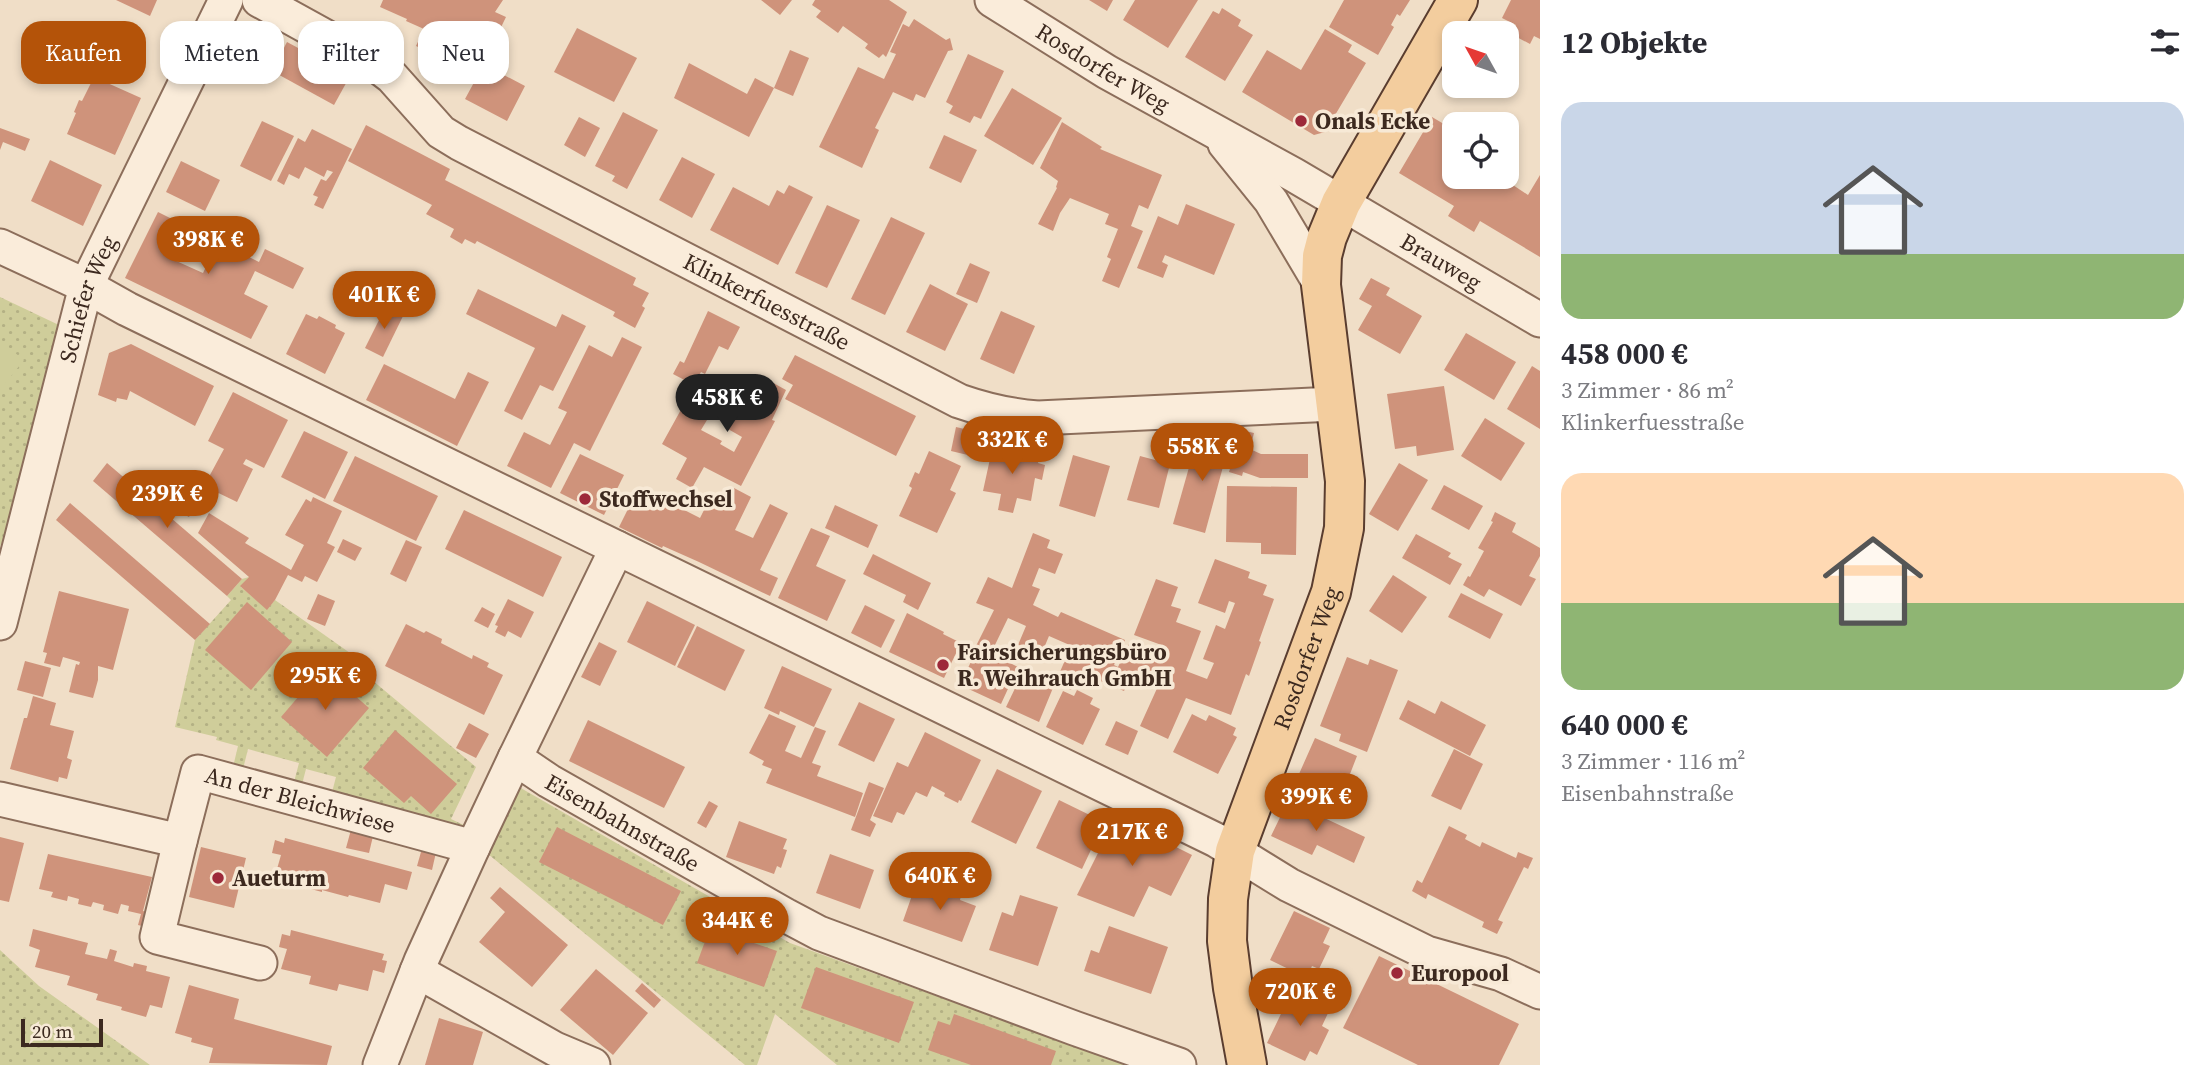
<!DOCTYPE html>
<html lang="de">
<meta charset="utf-8">
<style>
body{margin:0;font-family:"Source Serif 4",serif;background:#f2f2f3;color:#2b2b33;height:100vh;display:flex;flex-direction:column;font-size:26px;white-space:nowrap}
*{box-sizing:border-box;margin:0}
p{font-size:23px;color:#7c7c81}
.icon{flex:none;width:38px;height:38px;fill:none;stroke:currentColor;stroke-width:2;stroke-linecap:round;stroke-linejoin:round}
.map{position:relative;flex:1;overflow:hidden}
.sheet{display:flex;flex-direction:column;background:#fff;width:665px}
.sheet>*{flex:none}
.banner{position:absolute;left:21px;top:21px;width:665px;height:63px;display:flex;gap:14px}
.needle{width:46px;rotate:310deg}
.tools{position:absolute;left:1442px;top:21px;display:grid;gap:14px}
.tools a{display:grid;place-items:center;width:77px;height:77px;border-radius:14px;background:#fff;box-shadow:0 4px 10px #0003;font-size:35px}
.scale{position:absolute;left:21px;bottom:18px;width:82px;box-sizing:border-box;padding-left:7px;border:4px solid #3c291f;border-top:0;font-size:19px;line-height:24px;white-space:nowrap;color:#3c291f;-webkit-text-stroke:5px #f7e9d6;paint-order:stroke}
.price{position:absolute;translate:-50% -60px;padding:0 16px;border-radius:24px;background:#b45309;color:#fff;font-size:23px;line-height:46px;filter:drop-shadow(0 2px 4px #0008)}
.price::after{content:'';position:absolute;left:50%;top:42px;width:21px;height:16px;margin-left:-10px;background:inherit;clip-path:polygon(0 0,100% 0,50% 100%)}
.price.current{background:#222;color:#fff}
ul{padding:0;list-style:none}
li{display:grid;align-content:center;gap:14px;height:371px;padding:0 21px}
li span{display:grid;place-items:center;height:217px;border-radius:21px;color:#555}
li>.icon{margin-inline-start:auto}
span .icon{width:126px;height:126px;fill:#fffc;stroke-width:1}
li b{font-size:30px}
h2{display:flex;justify-content:space-between;align-items:center;height:84px;padding:0 21px;font-size:30px}
.tag{padding:0 24px;border-radius:21px;background:#fff;box-shadow:0 4px 10px #0003;font-size:24px;line-height:63px}
.tag.current{background:#b45309;color:#fff}
main{display:flex;flex:1;min-height:0}
.map>svg:first-child{display:block}
</style>
<main>
<div class="map">
<svg width="1540" height="1065" viewBox="0 0 1540 1065">
<defs>
<pattern id="green-dots" width="8" height="8" patternUnits="userSpaceOnUse" patternTransform="scale(1.75)"><rect width="8" height="8" fill="#cfcd9a"/><path d="M2 2h.1M6 6h.1" fill="none" stroke="#b3b084" stroke-width="1.8" stroke-linecap="round"/></pattern>
</defs>
<rect width="100%" height="100%" fill="#f0dec7"/>
<g fill="url(#green-dots)">
<path d="M0 297 61 326 7 533 0 546Z"/>
<path d="M249 577 241 587 267 609 275 600 367 665 366 675 476 767 451 819 470 828 463 829 331 796 336 777 306 769 301 788 294 782 299 763 248 749 243 769 233 767 238 746 216 740 217 737 175 727 195 640 231 600 227 596 242 579Z"/>
<path d="M519 787 790 943 1127 1065H837L775 1014 757 1065H745L488 854Z"/>
<path d="M0 950 39 986 150 1065H0Z"/>
</g>
<path fill="#cfcd9a" d="M0 341 24 360 0 390Z"/>
<g fill="#cf937b">
<path d="M116 0H157L150 16Z"/>
<path d="M383 0H503L495 12 506 17 483 64 525 86 507 121 465 99 478 75 416 46 424 29 406 21 407 19 380 7Z"/>
<path d="M761 0H792L780 15Z"/>
<path d="M815 0H889L907 12 886 57 883 54 879 58 865 48 868 44 843 26 838 33 816 17 821 11 812 5Z"/>
<path d="M1089 0H1113L1107 11Z"/>
<path d="M1135 0H1198L1168 48 1123 20Z"/>
<path d="M1344 0H1410L1400 16 1397 14 1391 25 1394 27 1378 55 1329 27Z"/>
<path d="M1511 0H1540V39L1534 36 1530 44 1511 34 1516 25 1502 18Z"/>
<path d="M1222 8 1241 20 1238 26 1253 35 1225 81 1185 57 1213 11 1219 14Z"/>
<path d="M914 19 946 40 950 38 953 50 948 51 925 98 916 94 913 101 893 92 875 128 879 130 862 168 819 147 858 67 884 79 896 54 890 52 903 24 909 27Z"/>
<path d="M577 28 637 58 614 102 554 72Z"/>
<path d="M1325 29 1352 45 1348 52 1366 63 1325 132 1314 135 1242 92 1267 50 1301 70Z"/>
<path d="M287 42 350 76 334 105 272 71Z"/>
<path d="M790 50 809 58 793 96 774 88Z"/>
<path d="M968 54 1004 71 981 119 974 116 970 123 949 113 953 106 946 102Z"/>
<path d="M689 63 747 94 755 78 774 88 749 137 674 98Z"/>
<path d="M94 77 141 98 115 155 67 134 76 113 74 112 77 105 79 100 82 101Z"/>
<path d="M1012 88 1062 118 1033 165 984 136Z"/>
<path d="M623 112 658 130 627 189 612 181 615 176 595 166Z"/>
<path d="M579 117 600 128 585 157 564 145Z"/>
<path d="M1432 117 1454 130V177H1501L1528 195 1540 175V257L1480 221 1474 232 1448 216 1454 206 1399 173Z"/>
<path d="M262 121 294 136 271 181 240 166Z"/>
<path d="M1062 122 1102 147 1100 149 1162 175 1148 209 1139 205 1131 226 1143 231 1119 288 1102 281 1111 259 1107 257 1118 229 1105 224 1109 214 1070 198 1060 213 1053 231 1038 224 1057 188 1056 187 1058 181 1040 168Z"/>
<path d="M366 125 450 169 445 180 636 278 633 285 649 293 642 306 645 308 635 328 613 316 615 312 477 241 475 244 465 239 462 244 450 237 454 229 426 214 432 205 348 161Z"/>
<path d="M0 128 30 139 25 151 3 142 0 150Z"/>
<path d="M312 129 352 149 323 209 314 205 318 197 313 195 321 179 326 181 333 172 327 170 324 177 305 167 299 179 289 174 284 185 277 181 298 138 305 142Z"/>
<path d="M944 135 977 150 961 183 929 168Z"/>
<path d="M682 157 715 174 692 218 659 200Z"/>
<path d="M50 160 102 185 83 226 31 201Z"/>
<path d="M181 161 220 180 205 211 166 192Z"/>
<path d="M789 185 813 197 778 265 710 230 733 187 769 206 777 190 784 194Z"/>
<path d="M1186 204 1235 224 1214 275 1165 255 1162 262 1168 265 1163 278 1137 268 1158 216 1178 225Z"/>
<path d="M827 205 860 220 827 288 795 273Z"/>
<path d="M158 212 190 228 174 260 203 273 225 228 248 239 241 253 259 262 265 249 304 268 293 289 255 271 244 294 268 306 251 339 125 278Z"/>
<path d="M891 217 925 233 885 315 851 299Z"/>
<path d="M970 263 990 272 977 303 956 294Z"/>
<path d="M1371 278 1390 288 1386 295 1422 316 1400 354 1358 330 1372 306 1359 299Z"/>
<path d="M930 284 968 304 945 351 906 332Z"/>
<path d="M478 289 556 327 562 314 586 326 553 391 540 385 522 420 504 411 535 348 466 314Z"/>
<path d="M386 306 404 314 383 357 365 348Z"/>
<path d="M708 311 740 327 728 350 719 346 705 374 701 372 694 385 673 374 680 361 684 363Z"/>
<path d="M1001 311 1035 326 1014 374 980 359Z"/>
<path d="M306 314 317 319 319 316 336 325 335 328 345 333 325 374 286 354Z"/>
<path d="M1466 333 1516 362 1494 400 1444 370Z"/>
<path d="M622 337 642 347 590 451 574 443 551 488 507 466 524 432 550 445 567 412 558 408 589 345 612 357Z"/>
<path d="M131 344 214 386 195 426 130 391 127 400 117 398 116 402 98 395 109 353Z"/>
<path d="M795 355 916 416 896 456 785 399 793 385 782 379Z"/>
<path d="M384 364 455 399 468 372 489 382 457 446 366 400Z"/>
<path d="M1532 366 1540 371V429L1507 409Z"/>
<path d="M757 374 786 390 772 420 775 421 741 486 704 467 692 488 676 479 687 458 662 444 683 406 707 420 701 430 722 441 720 444 734 452 742 437 728 429 735 416 722 410 737 382 750 389Z"/>
<path d="M1444 386 1454 450 1417 456 1416 446 1395 449 1387 394Z"/>
<path d="M233 392 288 420 264 468 246 459 243 464 253 469 237 502 204 486 224 449 208 441Z"/>
<path d="M1485 418 1525 443 1501 481 1461 456Z"/>
<path d="M956 427 977 432 972 456 951 451Z"/>
<path d="M1241 430 1254 433 1250 449 1261 454H1308V478H1260L1243 472 1242 476 1229 472Z"/>
<path d="M304 431 348 452 325 499 281 477Z"/>
<path d="M1199 432 1230 441 1205 533 1173 524Z"/>
<path d="M993 445 1040 455 1038 463 1045 465 1042 480 1035 478 1031 501 1017 498 1013 513 998 510 1001 494 983 491Z"/>
<path d="M929 451 961 466 950 490 956 493 937 533 899 516 912 488 909 486 915 472 919 474Z"/>
<path d="M580 454 624 475 604 515 560 493Z"/>
<path d="M1073 455 1110 466 1095 517 1059 506Z"/>
<path d="M355 456 438 496 416 541 333 501Z"/>
<path d="M1140 456 1170 464 1159 508 1127 500Z"/>
<path d="M107 463 242 579 227 596 93 481Z"/>
<path d="M1399 463 1428 480 1398 531 1369 514Z"/>
<path d="M172 474 192 485 189 492 200 498 189 517 178 511 182 505 161 494Z"/>
<path d="M1444 485 1483 506 1469 530 1431 509Z"/>
<path d="M1227 486 1297 487 1296 555 1261 554V543L1226 542Z"/>
<path d="M639 487 700 518 707 504 713 507 720 493 730 498 734 488 751 497 735 530 753 538 770 504 788 513 760 570 778 578 770 596 699 562 663 546 662 548 619 527Z"/>
<path d="M313 497 342 511 327 543 335 547 317 582 305 576 302 582 288 575 275 600 267 610 240 586 249 577 198 533 209 513 249 538 245 543 291 570 304 545 285 535 306 499 311 502Z"/>
<path d="M70 503 210 624 195 640 56 520Z"/>
<path d="M835 505 878 525 868 548 825 528Z"/>
<path d="M464 510 562 557 543 597 445 549Z"/>
<path d="M1495 512 1516 523 1512 532 1540 548V556L1529 576 1536 579 1521 606 1489 589 1484 597 1463 585 1468 576 1470 577 1484 551 1478 548 1493 522 1491 521Z"/>
<path d="M811 528 830 536 816 566 846 580 827 621 778 598Z"/>
<path d="M1033 533 1050 540 1047 548 1063 554 1055 574 1039 568 1032 586 1040 589 1033 605 1058 617 1061 612 1125 640 1114 665 1118 667 1129 644 1147 651 1148 649 1164 655 1167 647 1134 635 1156 579 1178 587 1171 606 1181 609 1176 622 1201 631 1186 671 1207 679 1214 663 1203 659 1216 625 1225 629 1235 603 1229 601 1225 613 1198 603 1215 559 1250 572 1248 578 1267 585 1263 595 1274 599 1259 641 1261 642 1249 676 1246 674 1231 715 1186 698 1168 739 1140 726 1159 684 1132 673 1124 691 1079 672 1071 690 1055 683 1070 649 1096 661 1097 657 1049 636 1041 655 1018 645 1026 626 1008 618 993 649 1010 658 1008 662 1018 667 1001 704 960 685 976 651 974 650 994 610 976 603 988 577 1012 588Z"/>
<path d="M1416 534 1451 553 1448 557 1462 564 1450 585 1402 558Z"/>
<path d="M343 539 362 548 355 561 337 552Z"/>
<path d="M406 540 422 547 406 582 390 574Z"/>
<path d="M873 554 931 583 918 610 903 602 906 595 863 574Z"/>
<path d="M1393 575 1427 597 1402 633 1369 611Z"/>
<path d="M59 591 129 609 113 670 98 666V680L93 698 69 692 76 664 79 665 80 662 63 657 60 667 44 663 47 653 43 652Z"/>
<path d="M1461 593 1503 614 1490 639 1448 617Z"/>
<path d="M318 594 335 601 325 626 307 619Z"/>
<path d="M508 599 534 612 521 638 508 631 505 637 495 632 498 626 495 625Z"/>
<path d="M647 601 695 625 675 666 627 642Z"/>
<path d="M247 602 292 642 251 690 205 650Z"/>
<path d="M865 605 895 620 881 648 851 633Z"/>
<path d="M482 607 495 614 488 628 474 621Z"/>
<path d="M907 613 944 632 943 634 961 643 944 678 889 652Z"/>
<path d="M406 624 424 633 426 631 442 639 441 643 472 659 473 655 489 663 487 667 503 675 484 715 385 666Z"/>
<path d="M697 626 745 650 725 691 677 667Z"/>
<path d="M599 642 617 651 600 686 581 677Z"/>
<path d="M1347 657 1368 665 1370 659 1398 670 1367 752 1339 741 1341 734 1320 726Z"/>
<path d="M25 661 51 668 43 697 17 690Z"/>
<path d="M782 666 832 689 814 727 780 711 779 715 764 708Z"/>
<path d="M323 668 369 708 327 757 281 717Z"/>
<path d="M1025 668 1055 683 1039 722 1006 707Z"/>
<path d="M1077 690 1093 698 1090 704 1100 709 1083 745 1046 727 1063 691 1074 696Z"/>
<path d="M33 696 56 703 50 725 74 731 67 758 72 760 67 779 59 777 58 782 10 769 24 718H27Z"/>
<path d="M1408 700 1435 714 1441 701 1486 725 1470 756 1399 719Z"/>
<path d="M859 702 895 719 874 762 838 745Z"/>
<path d="M769 714 796 726 785 751 801 758 815 727 826 731 812 763 821 766 817 776 863 793 855 817 766 783 772 769 762 765 764 761 749 753Z"/>
<path d="M1192 714 1206 721 1209 715 1236 728 1233 735 1237 737 1218 774 1173 752Z"/>
<path d="M588 720 685 767 664 808 569 761Z"/>
<path d="M1116 721 1138 731 1128 755 1105 745Z"/>
<path d="M469 723 489 734 476 758 456 748Z"/>
<path d="M395 730 457 784 431 814 411 796 404 803 363 768Z"/>
<path d="M925 732 981 760 961 801 959 800 958 803 944 796 945 793 932 786 927 797 916 792 904 815 897 812 892 823 873 816 897 762 908 767Z"/>
<path d="M1315 738 1357 756 1350 774 1358 777 1348 799 1340 795 1333 811 1291 792Z"/>
<path d="M1454 749 1483 764 1461 810 1431 796Z"/>
<path d="M997 769 1042 791 1016 844 971 822Z"/>
<path d="M869 782 884 788 870 820 876 824 870 837 851 830Z"/>
<path d="M1059 800 1104 822 1082 869 1036 848Z"/>
<path d="M709 801 718 806 706 828 697 823Z"/>
<path d="M1288 801 1365 837 1354 863 1317 845 1312 855 1271 836Z"/>
<path d="M1116 817 1192 855 1171 896 1149 886 1134 917 1077 895Z"/>
<path d="M739 821 787 839 783 849 787 850 781 868 777 866 774 874 726 857Z"/>
<path d="M352 826 374 832 369 853 346 848Z"/>
<path d="M1449 826 1467 835 1465 839 1480 847 1482 842 1516 858 1518 852 1533 858 1528 869 1524 867 1498 920 1503 922 1497 934 1482 927 1484 922 1428 894 1426 899 1412 891 1417 880 1422 883Z"/>
<path d="M557 827 681 891 663 925 539 862Z"/>
<path d="M0 837 24 843 9 902 0 900Z"/>
<path d="M285 838 412 872 407 890 385 884 380 903 349 895 348 897 322 890V892L296 885 295 889 273 883 281 855 272 853 275 840 284 843Z"/>
<path d="M423 845 437 848 432 870 417 866Z"/>
<path d="M201 847 246 858 234 908 189 897Z"/>
<path d="M48 854 152 877 143 911 150 913 146 927 138 925 141 914 128 911 129 906 121 904 118 914 103 910 104 905 93 902 91 907 78 904 79 899 68 896 67 901 51 897 53 892 39 889Z"/>
<path d="M830 854 874 870 860 909 816 893Z"/>
<path d="M916 884 935 891 937 887 947 891 961 896 960 900 976 906 962 942 903 921Z"/>
<path d="M500 887 568 945 532 987 479 942 505 912 490 898Z"/>
<path d="M1020 895 1058 907 1038 966 989 950 1002 912 1013 916Z"/>
<path d="M1294 911 1330 928 1323 943 1330 946 1319 969 1312 966 1307 978 1270 960Z"/>
<path d="M1109 926 1168 947 1151 994 1084 971 1091 950 1099 953Z"/>
<path d="M710 928 777 951 764 987 697 963Z"/>
<path d="M33 929 88 943 85 954 107 959 110 949 117 951 114 961 133 967 134 963 147 966 146 971 170 977 162 1008 150 1005 146 1017 121 1010 122 1007 96 1000 98 994 67 985 70 976 35 967 40 950 29 946Z"/>
<path d="M291 930 384 954 382 960 387 961 384 973 373 970 368 991 339 984 337 991 309 984 311 976 281 969 287 949 279 947 282 934 290 936Z"/>
<path d="M1379 956 1519 1024 1499 1065H1418L1343 1028Z"/>
<path d="M816 967 914 1002 899 1043 801 1008Z"/>
<path d="M596 969 648 1013 613 1055 560 1010Z"/>
<path d="M642 983 661 1000 654 1008 635 991Z"/>
<path d="M189 985 239 999 234 1019 332 1046 327 1065 209 1063 213 1048 191 1042 192 1038 175 1033Z"/>
<path d="M1291 993 1329 1011 1322 1026 1329 1030 1317 1055 1310 1051 1305 1061 1267 1043Z"/>
<path d="M954 1014 1056 1051 1051 1065H971L928 1050 938 1021 950 1025Z"/>
<path d="M439 1018 483 1032 473 1065H425Z"/>
</g>
<g fill="none" stroke-linecap="round" stroke-linejoin="round">
<g stroke="#8c6e5b" stroke-width="37">
<g id="minor">
<path id="s1" d="M259 0 375 64 392 77 441 132 459 143 959 401C985 410 1010 416 1038 418L1334 404"/>
<path id="s2" d="M992 0 1107 72 1294 175 1540 320"/>
<path d="M1225 144 1271 201 1321 285"/>
<path d="M0 246 86 286 127 309 1216 840 1289 885 1427 953 1501 974 1540 992"/>
<path id="s3" d="M617 548 515 758 549 781 785 915 819 933 1074 1028 1179 1065"/>
<path id="s4" d="M0 623 86 286 226 0"/>
<path id="s5" d="M0 799 180 841 198 772 473 847"/>
<path d="M180 841 157 937 260 963"/>
<path d="M417 971 555 1049 593 1065"/>
<path d="M380 1065 421 961 473 847 515 758"/>
</g>
</g>
<g stroke="#5a3d2f" stroke-width="42">
<g id="major">
<path id="s6" d="M1247 1065 1233 988 1227 941 1228 899 1235 851 1331 592 1344 528 1345 481 1321 285 1322 256 1327 237 1341 203 1458 0"/>
</g>
</g>
<use href="#minor" stroke="#faecda" stroke-width="33"/>
<use href="#major" stroke="#f3cd9e" stroke-width="38"/>
</g>
<g fill="#9d293a" stroke="#f7e9d6" stroke-width="2.5">
<circle cx="1301" cy="121" r="7"/>
<circle cx="585" cy="499" r="7"/>
<circle cx="943" cy="665" r="7"/>
<circle cx="218" cy="878" r="7"/>
<circle cx="1397" cy="973" r="7"/>
</g>
<g text-anchor="middle" stroke-width="7" stroke-linejoin="round" paint-order="stroke">
<g font-size="23" fill="#3c291f" stroke="#f7e9d6">
<text dy="8" stroke="none"><textPath href="#s2" startOffset="130">Rosdorfer Weg</textPath></text>
<text dy="8" stroke="none"><textPath href="#s2" startOffset="520">Brauweg</textPath></text>
<text dy="8" stroke="none"><textPath href="#s4" startOffset="336">Schiefer Weg</textPath></text>
<text dy="8" stroke="none"><textPath href="#s1" startOffset="595">Klinkerfuesstraße</textPath></text>
<text dy="8" stroke="none"><textPath href="#s6" startOffset="422">Rosdorfer Weg</textPath></text>
<text dy="8" stroke="none"><textPath href="#s5" startOffset="362">An der Bleichwiese</textPath></text>
<text dy="8" stroke="none"><textPath href="#s3" startOffset="359">Eisenbahnstraße</textPath></text>
</g>
<g font-size="23" font-weight="bold" fill="#3c291f" stroke="#f7e9d6" text-anchor="start">
<text x="1315" y="129">Onals Ecke</text>
<text x="599" y="507">Stoffwechsel</text>
<text x="957" y="660">Fairsicherungsbüro<tspan x="957" dy="26">R. Weihrauch GmbH</tspan></text>
<text x="232" y="886">Aueturm</text>
<text x="1411" y="981">Europool</text>
</g>
</g>
</svg>
<div class="tools">
<a><svg class="needle" viewBox="-14 -14 28 28"><path d="M0-13l5 13h-10z" fill="#e53935"/><path d="M0 13l5-13h-10z" fill="#7c7c81"/></svg></a>
<a><svg class="icon" aria-label="locate" viewBox="0 0 24 24"><circle cx="12" cy="12" r="6"/><path d="M12 2v4M12 18v4M2 12h4M18 12h4"/></svg></a>
</div>
<div class="scale">20 m</div>
<b class="price" style="left:208px;top:276px">398K €</b>
<b class="price" style="left:384px;top:331px">401K €</b>
<b class="price current" style="left:727px;top:434px">458K €</b>
<b class="price" style="left:1012px;top:476px">332K €</b>
<b class="price" style="left:1202px;top:483px">558K €</b>
<b class="price" style="left:167px;top:530px">239K €</b>
<b class="price" style="left:325px;top:712px">295K €</b>
<b class="price" style="left:1316px;top:833px">399K €</b>
<b class="price" style="left:1132px;top:868px">217K €</b>
<b class="price" style="left:940px;top:912px">640K €</b>
<b class="price" style="left:737px;top:957px">344K €</b>
<b class="price" style="left:1300px;top:1028px">720K €</b>
<div class="banner">
<a class="tag current">Kaufen</a>
<a class="tag">Mieten</a>
<a class="tag">Filter</a>
<a class="tag">Neu</a>
</div>
</div>
<section class="sheet">
<h2>12 Objekte<svg class="icon" aria-label="filters" viewBox="0 0 24 24"><path d="M4 7h16M4 17h16"/><circle cx="9" cy="7" r="2"/><circle cx="15" cy="17" r="2"/></svg></h2>
<ul>
<li><span style="background:linear-gradient(#c9d6e8 70%,#8fb573 0)"><svg class="icon" aria-label="home" viewBox="0 0 24 24"><path d="M3 11l9-7 9 7M6 9v11h12V9"/></svg></span><div><b>458 000 €</b><p>3 Zimmer · 86 m²</p><p>Klinkerfuesstraße</p></div></li>
<li><span style="background:linear-gradient(#ffd9b3 60%,#8fb573 0)"><svg class="icon" aria-label="home" viewBox="0 0 24 24"><path d="M3 11l9-7 9 7M6 9v11h12V9"/></svg></span><div><b>640 000 €</b><p>3 Zimmer · 116 m²</p><p>Eisenbahnstraße</p></div></li>
</ul>
</section>
</main>
